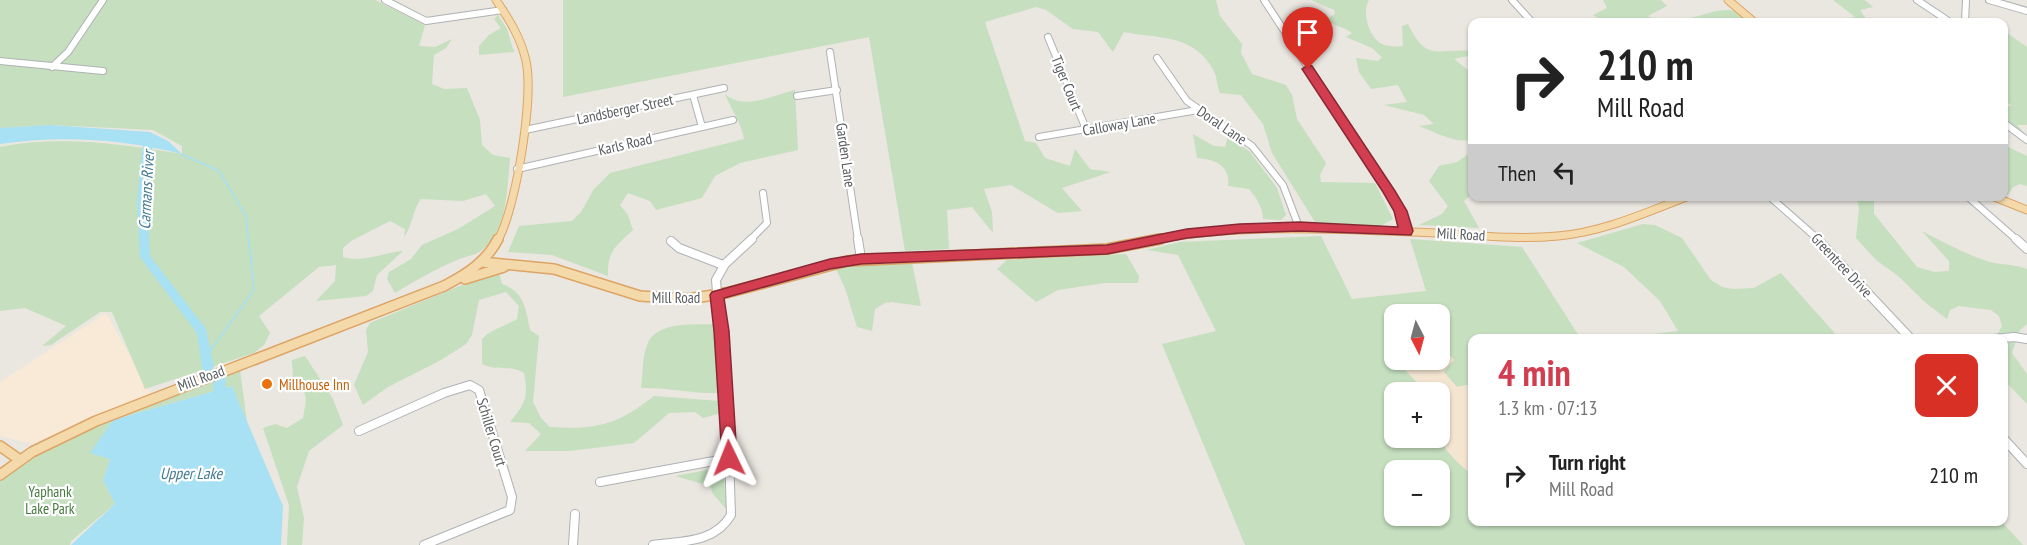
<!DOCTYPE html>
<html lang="en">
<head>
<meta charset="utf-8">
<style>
  body { margin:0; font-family:"PT Sans Narrow",sans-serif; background:#f2f2f2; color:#222; height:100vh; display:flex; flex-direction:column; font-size:22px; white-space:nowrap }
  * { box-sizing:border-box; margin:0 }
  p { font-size:20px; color:#767676 }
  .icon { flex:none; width:33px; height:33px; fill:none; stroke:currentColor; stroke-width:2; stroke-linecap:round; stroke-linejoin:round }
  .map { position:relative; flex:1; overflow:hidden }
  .panel { position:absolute; left:1468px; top:334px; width:540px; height:192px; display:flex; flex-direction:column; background:#fff; border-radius:12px; box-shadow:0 2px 4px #0004 }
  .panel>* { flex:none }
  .hud { position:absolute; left:1468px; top:18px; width:540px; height:183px; border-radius:12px; box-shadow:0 2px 4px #0004; background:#fff; color:#222; overflow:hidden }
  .needle { width:39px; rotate:174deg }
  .buttons { position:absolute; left:1384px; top:304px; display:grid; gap:12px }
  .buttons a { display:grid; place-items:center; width:66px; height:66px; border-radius:12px; background:#fff; box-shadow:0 2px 4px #0004; font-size:30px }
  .pin { position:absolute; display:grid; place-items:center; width:51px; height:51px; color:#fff; margin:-62px -26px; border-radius:50% 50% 50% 0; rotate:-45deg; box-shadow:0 0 6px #0007 }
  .pin .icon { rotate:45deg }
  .me { position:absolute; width:66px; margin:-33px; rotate:358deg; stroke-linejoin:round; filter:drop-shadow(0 0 4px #0008) }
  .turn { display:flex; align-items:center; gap:21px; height:126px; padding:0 30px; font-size:27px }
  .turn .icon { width:78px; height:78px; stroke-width:2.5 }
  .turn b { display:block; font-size:42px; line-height:51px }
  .then { display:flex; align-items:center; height:57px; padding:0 30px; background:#0003; gap:12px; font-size:22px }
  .round { display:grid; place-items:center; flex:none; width:63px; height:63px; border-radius:12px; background:#f2f2f2 }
  .head { display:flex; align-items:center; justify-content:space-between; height:102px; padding:0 30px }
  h1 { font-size:36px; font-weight:700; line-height:45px; color:#d23e50 }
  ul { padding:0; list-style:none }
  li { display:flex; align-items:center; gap:18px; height:78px; padding:0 30px }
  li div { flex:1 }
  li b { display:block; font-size:22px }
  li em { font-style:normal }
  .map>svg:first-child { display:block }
  .commercial { fill:#f8ead7 }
  .green { fill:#c5dfbf; fill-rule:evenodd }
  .sand { fill:#f4e5d1 }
  .water { fill:#a7e1f3 }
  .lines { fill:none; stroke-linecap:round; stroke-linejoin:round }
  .stream { stroke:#a7e1f3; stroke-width:1.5 }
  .river { fill:#a7e1f3; fill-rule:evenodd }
  .minor-far1-casing { stroke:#aeb2b4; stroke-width:8 }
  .minor-casing { stroke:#aeb2b4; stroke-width:10 }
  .major-far1-casing { stroke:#dea465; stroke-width:9 }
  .major-casing { stroke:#dea465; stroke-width:12 }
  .minor-far1 { stroke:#fff; stroke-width:6 }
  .minor { stroke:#fff; stroke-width:8 }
  .major-far1 { stroke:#f4daab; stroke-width:7 }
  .major { stroke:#f4daab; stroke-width:9 }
  .route { fill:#d23e50; stroke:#882834; stroke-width:1.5 }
  .food-dot { fill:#e8710a; stroke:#fff; stroke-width:2 }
  .labels { text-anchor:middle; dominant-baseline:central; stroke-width:4.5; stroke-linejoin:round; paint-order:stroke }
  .street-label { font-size:15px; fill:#595d5f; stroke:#fff }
  .food-label { font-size:15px; fill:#c56008; stroke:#fff; text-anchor:start }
  .park-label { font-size:15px; fill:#467a3d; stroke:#fff }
  .water-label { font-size:16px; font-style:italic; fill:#427992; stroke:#fff }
</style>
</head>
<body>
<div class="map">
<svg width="2027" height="545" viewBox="0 0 2027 545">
  <rect width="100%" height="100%" fill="#eae6e0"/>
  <polygon class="commercial" points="106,313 153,397 32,444 0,436 0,382"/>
  <g class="green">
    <path d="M 0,0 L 375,0 L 425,25 L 419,46 L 435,47 L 452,39 L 446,48 L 434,55 L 432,84 L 444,89 L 467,88 L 480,120 L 482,145 L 493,155 L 510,158 C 507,187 508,230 482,250 C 475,256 465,256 457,260 C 435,269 415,281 395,293 L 387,279 L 389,272 L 411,259 L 422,245 L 458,229 L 495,206 L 486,194 L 463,201 L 421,199 C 412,211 413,225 404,237 L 405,229 L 390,221 L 351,241 L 343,248 L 343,257 C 361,263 383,253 403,251 L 377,275 L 373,291 L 366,296 L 316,301 L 335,281 L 336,265 L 319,267 L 259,316 L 270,333 L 264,345 L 254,353 L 145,389 L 112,312 L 100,312 L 51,345 L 42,346 L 66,326 L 25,308 L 0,311 L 0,147 C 60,135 122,144 182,154 L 182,146 L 153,130 L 50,125 L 0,128 Z"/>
    <path d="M 563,0 L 1216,0 L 1220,16 L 1242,44 L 1241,53 L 1252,74 L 1286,85 L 1292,95 L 1297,119 L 1326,163 L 1320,175 L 1321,182 L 1375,183 L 1393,219 L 1379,227 L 1315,222 L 1272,153 L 1263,124 L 1241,95 L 1220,93 C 1217,86 1217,77 1214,71 C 1194,34 1161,39 1124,32 L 1113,52 L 1098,32 L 1073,29 L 1046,10 L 1036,7 L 985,22 L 1025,141 L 1036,143 L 1045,158 L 1070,166 L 1075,149 L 1090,169 L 1111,172 L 1062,188 L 1082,211 L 1058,213 L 1011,185 L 984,189 L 992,212 L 993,233 L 972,207 L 947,210 L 949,249 L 905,251 L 869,37 L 563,97 Z"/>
    <path d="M 1311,0 L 1369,0 C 1362,12 1368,34 1380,43 C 1387,47 1395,47 1403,46 L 1402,26 L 1408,24 C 1427,63 1436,48 1473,51 L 1473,55 L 1454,59 L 1473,74 L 1473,140 C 1453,143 1437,133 1419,126 L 1434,124 L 1424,115 L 1384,105 L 1407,102 L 1398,85 L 1371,89 L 1359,72 L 1356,58 L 1378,61 L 1382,57 L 1372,48 L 1346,37 L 1352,33 C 1343,26 1334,26 1325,20 L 1335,14 L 1334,10 Z"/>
    <path d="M 1603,0 L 1661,0 L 1667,6 L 1648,16 C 1676,35 1716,0 1740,13 C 1744,16 1747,20 1751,22 C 1742,22 1724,19 1718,20 C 1680,24 1642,22 1604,22 L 1593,15 L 1607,8 Z"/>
    <polygon points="1833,0 1865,0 1873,7 1860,10 1868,22 1836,22 1855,17"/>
    <polygon points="498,15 507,29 514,52 479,55 479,46 489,35 501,28 494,19"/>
    <polygon points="2004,31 2027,47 2027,125 2017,125 2027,137 2004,119 2004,106 2012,106 2004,100"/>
    <path d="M 795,90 L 798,150 L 740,163 L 715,176 L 702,198 L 656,210 L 650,201 L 628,193 L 620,205 L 628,215 L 633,230 C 616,246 607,251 608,276 L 552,255 L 508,252 L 519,226 L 572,221 L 581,212 L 594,189 L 610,173 L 744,139 C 742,124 731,109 725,94 C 744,111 774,95 795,90 Z"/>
    <path d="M 1193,134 L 1214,146 L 1225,147 L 1228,136 L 1250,152 L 1277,188 L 1286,215 L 1281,220 L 1263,219 C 1263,208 1256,197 1249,189 L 1228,186 C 1231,166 1215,159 1197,158 Z"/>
    <polygon points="2004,145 2027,156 2027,186 2020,184 2013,187 2008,195 2004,194"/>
    <polygon points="1467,155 1473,155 1473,193 1464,201 1479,228 1419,225 1442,214 1448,206 1429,181 1439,166 1457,162"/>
    <path d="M 1857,197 L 1874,197 L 1874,214 L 1917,267 L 1934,272 L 1949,271 L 1949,261 L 1922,231 C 1943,242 1967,255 1990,262 C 2002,265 2015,264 2027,269 L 2027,324 L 2020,330 L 2012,353 L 2027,374 L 2027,404 L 2004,380 L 2004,339 L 1995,339 L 2002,326 L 1999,316 L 1991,310 L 1959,306 L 1950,310 L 1947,319 L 1926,303 L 1897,275 L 1876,260 L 1856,238 L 1859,209 Z"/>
    <polygon points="1643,224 1655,225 1682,238 1711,280 1722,287 1733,289 1754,288 1781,273 1840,339 1611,339 1678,331 1660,301 1624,267 1577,243"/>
    <path d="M 1321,236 L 1352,299 L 1426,291 L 1410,239 L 1522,247 L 1581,339 L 1473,339 L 1473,384 L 1457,387 L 1443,372 L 1440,315 L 1395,315 L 1395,360 L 1417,382 L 1438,388 L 1443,398 L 1440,398 L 1440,393 L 1395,393 L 1395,438 L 1440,436 L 1446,450 L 1473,475 L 1473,522 L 2002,522 L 2023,545 L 1245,545 L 1162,344 L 1216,331 L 1178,255 L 1147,250 L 1180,242 ZM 1395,471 L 1440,471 L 1440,516 L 1395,516 Z"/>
    <polygon points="1126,254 1139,276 1138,283 1105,283 1058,290 1036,302 997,269 1007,260"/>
    <polygon points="912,263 921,306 891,302 885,303 875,309 872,331 857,327 845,288 835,267"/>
    <path d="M 498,270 L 502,284 C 524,291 526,309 530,330 L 539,336 L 533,402 L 541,418 L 550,427 C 597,430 617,425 654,396 L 720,401 L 721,413 L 703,418 L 695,412 L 669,413 L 634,443 L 570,451 L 525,451 L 541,434 L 529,423 L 510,422 C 525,404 529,397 524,373 C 510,364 497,372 482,364 L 482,339 C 491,329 505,326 517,319 L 519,306 L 506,292 L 479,300 L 472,335 L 466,344 L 441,360 L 388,387 L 363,405 L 354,385 L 368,352 L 366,330 L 370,323 Z"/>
    <path d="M 716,324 L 719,393 C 693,394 668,387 641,388 C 643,375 642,358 647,345 C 656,320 696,325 716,324 Z"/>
    <path d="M 305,356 L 333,399 L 343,425 L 309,451 L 297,487 L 304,518 L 302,545 L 287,545 L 289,505 L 263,428 L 275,424 L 287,428 L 303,418 C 307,397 309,394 293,379 L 292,360 Z"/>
    <polygon points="240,370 247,422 232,386 113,420 91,453 110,459 103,480 115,504 71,541 70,545 0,545 0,479 50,447 96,425"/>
    <polygon points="723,467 727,510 713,494 710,486 675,476"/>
  </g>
  <path class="sand" d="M 1440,343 L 1454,360 L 1444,372 L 1457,387 L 1473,384 L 1473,475 C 1439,450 1440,438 1440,398 L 1443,397 L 1438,388 L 1417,382 L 1397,360 L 1418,360 L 1426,363 L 1427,360 L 1440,360 Z"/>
  <g class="water">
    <path d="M 50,125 L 150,132 L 168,141 L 182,154 C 123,139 60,135 0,144 L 0,128 Z"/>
    <polygon points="232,386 283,506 281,545 71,545 115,504 103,480 110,459 90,453 113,420"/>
  </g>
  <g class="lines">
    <polyline class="stream" points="181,154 219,171 246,216 254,290 206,357"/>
    <g class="river">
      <polygon points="148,138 153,141 147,201 150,256 206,329 214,368 212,371 204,371 202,368 197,333 140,257 137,201 143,144 137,143 135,141 140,138"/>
      <polygon points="220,374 224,376 226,379 224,404 222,407 218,409 214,407 212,404 214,379 216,376"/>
    </g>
    <g class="minor-far1-casing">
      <g id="minor-far1">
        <polyline points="385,0 426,21 503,10"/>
        <polyline points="1264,0 1389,191 1401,211 1406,231"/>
        <polyline points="1512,0 1532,22"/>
        <polyline points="1917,0 1950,22"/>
        <polyline points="1989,0 2027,11"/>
        <polyline points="1965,22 1966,0"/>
        <polyline points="1048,37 1086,129"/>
        <polyline points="830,52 858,240"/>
        <polyline points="1157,58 1187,101 1252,146 1283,185 1299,227"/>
        <polyline points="0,61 103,71"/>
        <polyline points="52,67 68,52 103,0"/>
        <polyline points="693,95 702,127"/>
        <polyline points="797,96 837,90"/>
        <polyline points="2004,123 2027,140"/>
        <polyline points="525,130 724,88"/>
        <polyline points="1039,137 1198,110"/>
        <polyline points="517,169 733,120"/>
        <polyline points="1769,196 1819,240"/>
        <polyline points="1967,196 2017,240"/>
        <polyline points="750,240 767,223 763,193"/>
      </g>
    </g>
    <g class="minor-casing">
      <g id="minor">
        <polyline points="858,239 861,259"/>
        <polyline points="1817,239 1911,339"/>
        <polyline points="2016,239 2027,249"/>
        <polyline points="671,241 679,248 723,265"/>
        <polyline points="1993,339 2014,337 2027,339"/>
        <polyline points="359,431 444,393 470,385 479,390 512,497 510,510 424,545"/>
        <polyline points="2004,439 2027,464"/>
        <polyline points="600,482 730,458"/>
        <polyline points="573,545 575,514"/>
        <path d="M 653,545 C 682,541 715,543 731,515 L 728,424 L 716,280 L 725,264 L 752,239"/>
      </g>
    </g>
    <g class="major-far1-casing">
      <g id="major-far1">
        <path d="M 496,0 C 509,19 521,38 526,61 C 534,98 516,208 498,240"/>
        <polyline points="1728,0 1754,22"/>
        <polyline points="1992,196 2027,210"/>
        <path d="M 1152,240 C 1246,223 1340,229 1435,233 C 1476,235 1517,240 1558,236 C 1604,232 1647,212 1689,196"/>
      </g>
    </g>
    <g class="major-casing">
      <g id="major">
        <polyline points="481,262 554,269 640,296 688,299 726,293 847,261 1107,249 1160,239"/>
        <polyline points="465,279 504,267"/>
        <polyline points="0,446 20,460"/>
        <path d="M 0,475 L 32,452 L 96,421 L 444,286 C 467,274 486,262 498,239"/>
      </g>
    </g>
    <use href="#minor-far1" class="minor-far1"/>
    <use href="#minor" class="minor"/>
    <use href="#major-far1" class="major-far1"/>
    <use href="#major" class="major"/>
  </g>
  <polygon class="route" points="1308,65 1312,66 1395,191 1407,211 1413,231 1411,235 1299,231 1240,233 1187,238 1107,254 861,264 830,269 724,298 729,331 737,458 735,463 729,465 724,463 722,458 714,331 710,295 712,292 830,259 861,254 1107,245 1187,229 1240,224 1299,222 1398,227 1394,211 1383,192 1302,69"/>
  <circle class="food-dot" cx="267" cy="384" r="6"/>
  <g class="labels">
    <g class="street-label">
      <text transform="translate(1067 83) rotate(68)">Tiger Court</text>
      <text transform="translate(625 109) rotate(-12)">Landsberger Street</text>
      <text transform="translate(1119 124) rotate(-10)">Calloway Lane</text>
      <text transform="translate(1222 125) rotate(34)">Doral Lane</text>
      <text transform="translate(625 144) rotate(-13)">Karls Road</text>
      <text transform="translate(846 155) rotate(82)">Garden Lane</text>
      <text transform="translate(1461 234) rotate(3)">Mill Road</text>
      <text transform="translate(1842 265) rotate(47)">Greentree Drive</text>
      <text x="676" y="297">Mill Road</text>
      <text transform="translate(201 378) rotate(-20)">Mill Road</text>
      <text transform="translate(492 432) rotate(73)">Schiller Court</text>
    </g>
    <g class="food-label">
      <text x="279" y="384">Millhouse Inn</text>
    </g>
    <g class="park-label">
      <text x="50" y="491">Yaphank<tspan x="50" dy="17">Lake Park</tspan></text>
    </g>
    <g class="water-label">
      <text transform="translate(146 190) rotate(-87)">Carmans River</text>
      <text x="191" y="473">Upper Lake</text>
    </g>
  </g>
</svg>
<div class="buttons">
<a><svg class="needle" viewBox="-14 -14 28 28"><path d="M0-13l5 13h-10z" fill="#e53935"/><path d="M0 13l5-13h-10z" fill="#767676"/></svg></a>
<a>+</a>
<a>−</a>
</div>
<div class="pin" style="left:1308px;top:69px;background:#d93025"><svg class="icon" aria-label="arrive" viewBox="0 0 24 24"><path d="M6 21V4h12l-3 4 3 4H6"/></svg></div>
<svg class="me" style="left:729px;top:458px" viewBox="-20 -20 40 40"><path d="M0-17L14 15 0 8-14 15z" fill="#d23e50" stroke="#fff" stroke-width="4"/></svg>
<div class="hud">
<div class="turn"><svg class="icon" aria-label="right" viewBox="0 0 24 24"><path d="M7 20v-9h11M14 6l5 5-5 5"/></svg><div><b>210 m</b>Mill Road</div></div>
<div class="then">Then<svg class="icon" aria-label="left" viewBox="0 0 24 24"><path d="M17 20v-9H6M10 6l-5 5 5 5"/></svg></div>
</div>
<section class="panel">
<div class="head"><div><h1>4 min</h1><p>1.3 km · 07:13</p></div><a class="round" style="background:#d93025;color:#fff"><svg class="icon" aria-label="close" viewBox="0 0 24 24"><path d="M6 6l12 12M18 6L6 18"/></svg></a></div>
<ul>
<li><svg class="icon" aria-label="right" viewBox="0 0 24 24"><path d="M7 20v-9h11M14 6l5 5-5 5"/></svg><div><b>Turn right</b><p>Mill Road</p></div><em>210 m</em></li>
</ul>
</section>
</div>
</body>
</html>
